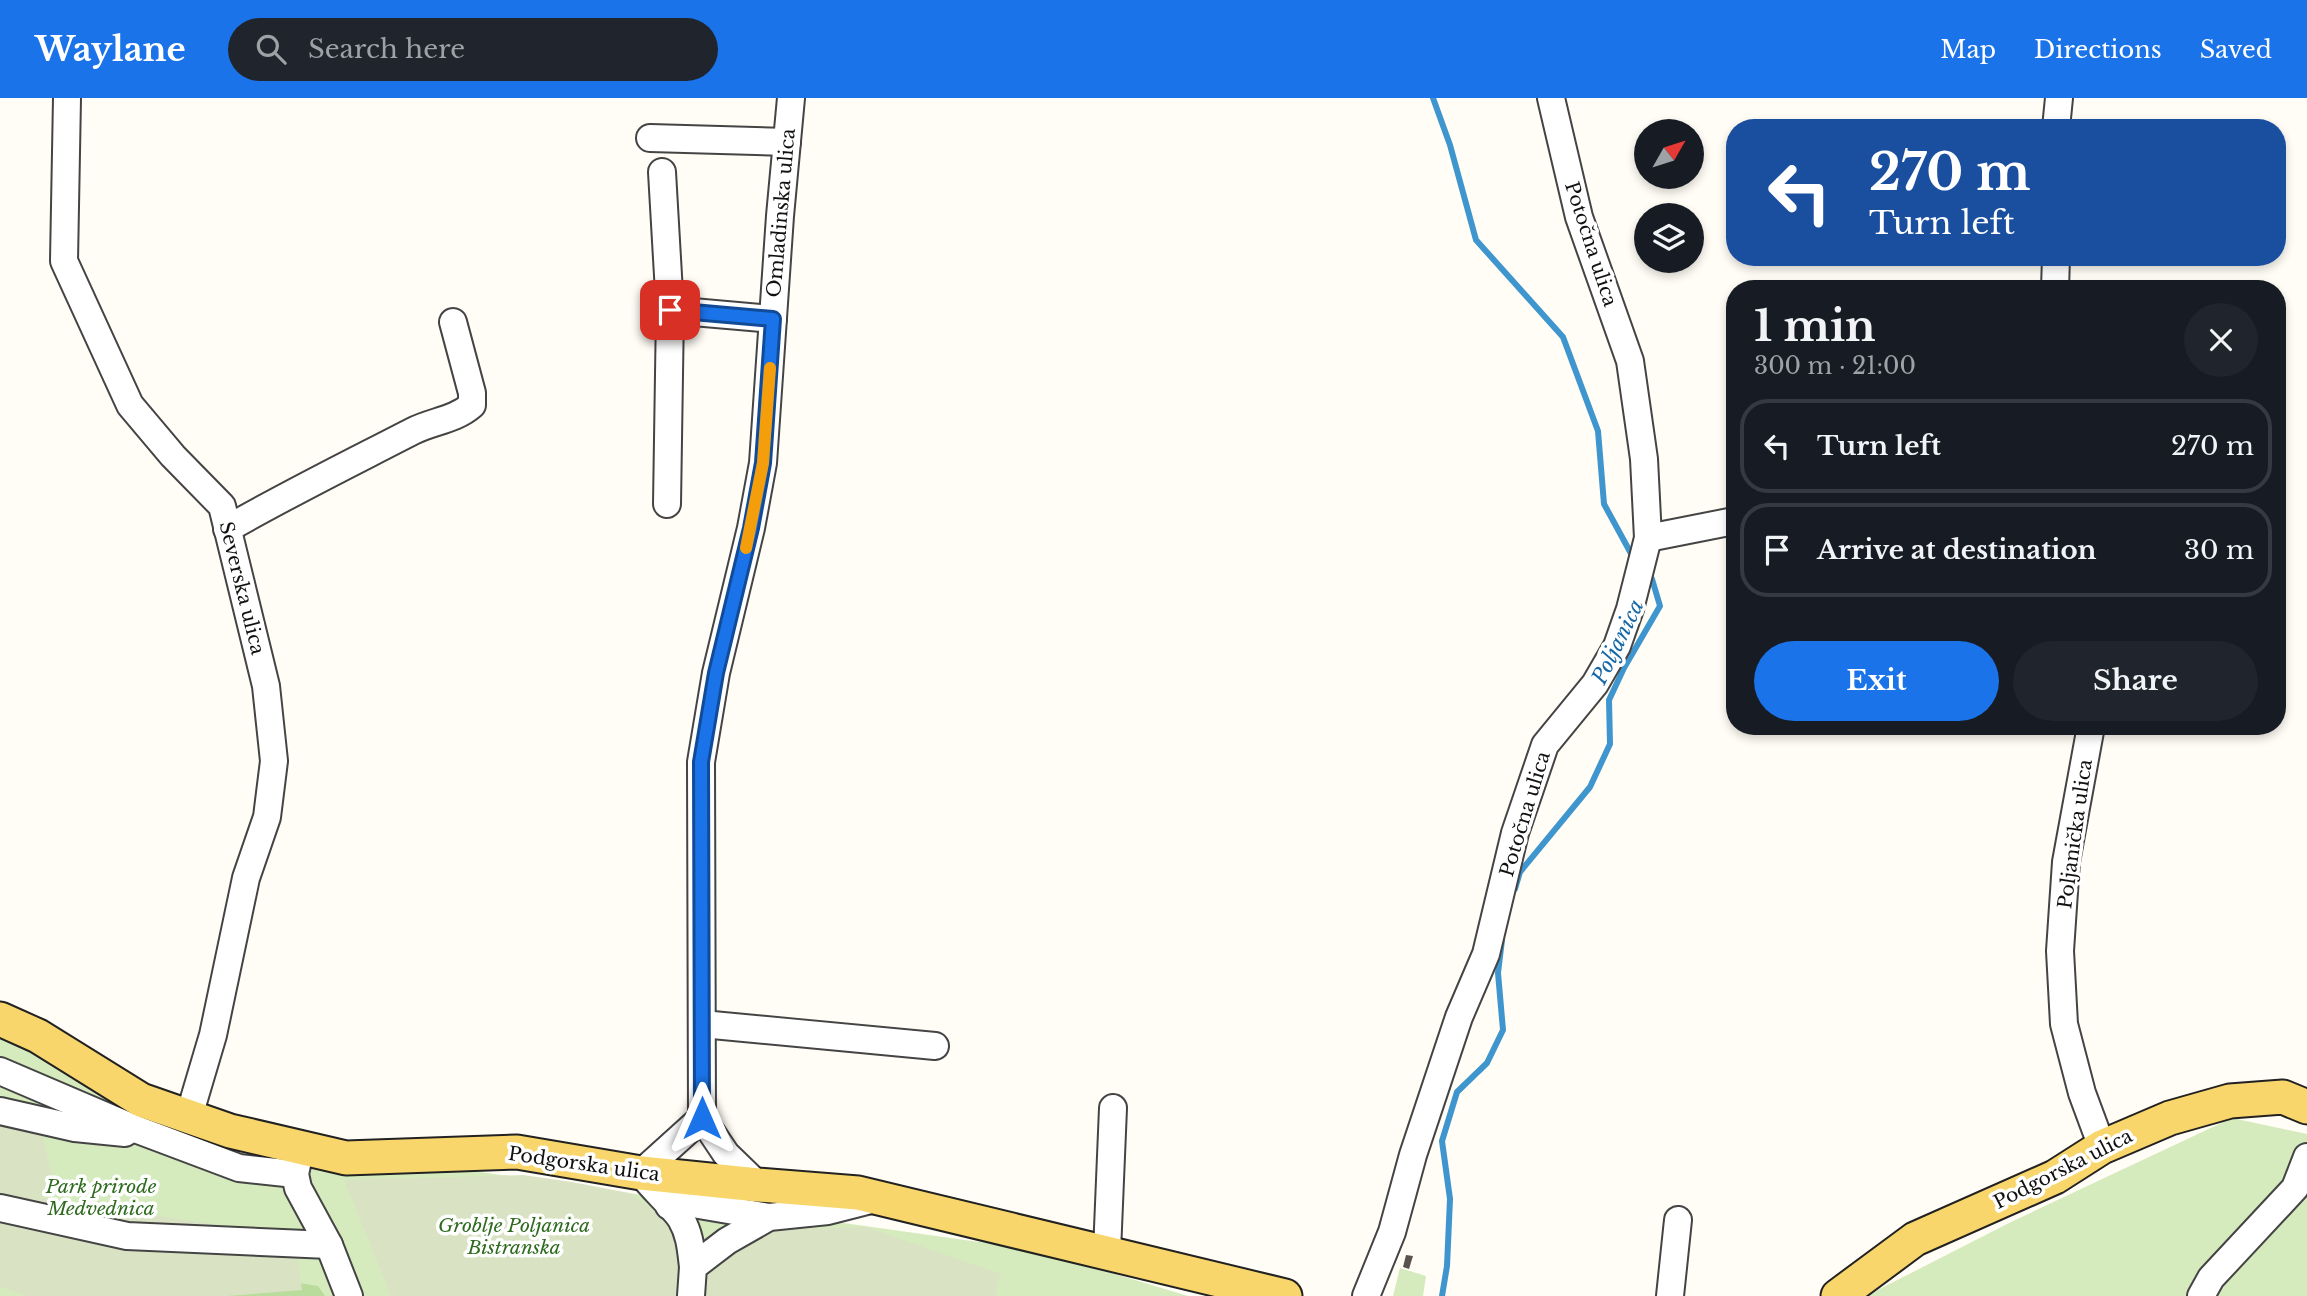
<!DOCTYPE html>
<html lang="en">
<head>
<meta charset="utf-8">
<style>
  body { margin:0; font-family:"Libre Baskerville",serif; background:#20242c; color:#f1f3f6; height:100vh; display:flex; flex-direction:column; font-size:26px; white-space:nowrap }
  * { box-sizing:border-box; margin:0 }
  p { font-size:23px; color:#9ea1a6 }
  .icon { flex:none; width:38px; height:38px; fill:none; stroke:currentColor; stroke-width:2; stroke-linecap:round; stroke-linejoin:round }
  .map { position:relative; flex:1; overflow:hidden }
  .sheet { position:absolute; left:1726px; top:182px; width:560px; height:455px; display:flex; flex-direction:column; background:#171b24; border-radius:28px; box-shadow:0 4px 10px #0003 }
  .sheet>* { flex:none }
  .top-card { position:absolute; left:1726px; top:21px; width:560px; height:147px; border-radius:28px; box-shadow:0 4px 10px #0003; background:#1a4fa0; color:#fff; overflow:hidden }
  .needle { width:46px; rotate:51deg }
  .controls { position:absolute; left:1634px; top:21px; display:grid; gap:14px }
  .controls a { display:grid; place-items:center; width:70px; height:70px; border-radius:50%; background:#171b24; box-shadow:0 4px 10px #0003; font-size:35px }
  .pin { position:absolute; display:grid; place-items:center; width:60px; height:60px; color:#fff; margin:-30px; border-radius:14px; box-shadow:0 4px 10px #0006 }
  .me { position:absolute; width:77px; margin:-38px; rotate:0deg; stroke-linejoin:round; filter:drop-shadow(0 0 5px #0008) }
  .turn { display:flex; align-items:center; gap:24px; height:147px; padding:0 28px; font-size:32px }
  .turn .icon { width:91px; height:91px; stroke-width:2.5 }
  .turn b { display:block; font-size:49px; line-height:60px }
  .round { display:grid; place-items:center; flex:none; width:74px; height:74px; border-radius:37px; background:#20242c }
  .overview { display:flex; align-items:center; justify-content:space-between; height:119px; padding:0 28px }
  h1 { font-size:42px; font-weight:700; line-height:52px }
  .primary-button { display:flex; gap:14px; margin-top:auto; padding:14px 28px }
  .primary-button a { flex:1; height:80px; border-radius:42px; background:#1a73e8; color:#fff; font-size:28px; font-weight:700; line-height:80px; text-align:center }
  .primary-button a+a { background:#20242c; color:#f1f3f6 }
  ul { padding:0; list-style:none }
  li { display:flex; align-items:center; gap:21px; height:94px; margin:0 14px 10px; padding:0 14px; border:4px solid #363941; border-radius:28px }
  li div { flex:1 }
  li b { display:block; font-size:26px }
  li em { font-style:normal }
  header { display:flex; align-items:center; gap:42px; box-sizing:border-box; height:98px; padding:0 35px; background:#1a73e8; color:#fff }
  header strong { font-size:33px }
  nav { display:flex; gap:38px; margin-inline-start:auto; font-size:24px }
  .search { width:490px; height:63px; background:#20242c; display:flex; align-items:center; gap:18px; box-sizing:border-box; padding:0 24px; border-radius:38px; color:#9ea1a6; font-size:26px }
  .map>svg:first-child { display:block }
  .green { fill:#d5ebbd }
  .forest { fill:#b9dc9c }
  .cemetery { fill:#d9e3c4 }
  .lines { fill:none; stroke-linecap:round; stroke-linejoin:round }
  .stream { stroke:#3f96cf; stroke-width:6 }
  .building { fill:#5a524d }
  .minor-casing { stroke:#444; stroke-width:30 }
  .major-casing { stroke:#222; stroke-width:37 }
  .minor { stroke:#fff; stroke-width:26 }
  .major { stroke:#f9d66b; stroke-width:33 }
  .route-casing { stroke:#114b97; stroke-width:18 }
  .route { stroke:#1a73e8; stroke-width:12 }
  .slow { stroke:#f59e0b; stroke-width:12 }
  .labels { text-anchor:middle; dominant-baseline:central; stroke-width:7; stroke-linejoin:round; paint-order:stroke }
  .street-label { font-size:19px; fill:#111; stroke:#fff }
  .park-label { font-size:19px; font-style:italic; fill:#2f6b1f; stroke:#fff }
  .water-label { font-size:21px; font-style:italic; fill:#1768a6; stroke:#fff }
</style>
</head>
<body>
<header>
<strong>Waylane</strong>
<div class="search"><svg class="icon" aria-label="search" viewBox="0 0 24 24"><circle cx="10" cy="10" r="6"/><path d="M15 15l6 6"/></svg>Search here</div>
<nav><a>Map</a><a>Directions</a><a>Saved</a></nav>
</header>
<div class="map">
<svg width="2307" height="1198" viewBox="0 0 2307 1198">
  <rect width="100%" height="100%" fill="#fffdf5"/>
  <g class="green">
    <polygon points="0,932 301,1049 1036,1152 1188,1198 0,1198"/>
    <polygon points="2232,1020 2307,1036 2307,1198 1866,1198 2011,1124"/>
    <polygon points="1400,1170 1426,1178 1423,1198 1393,1198"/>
  </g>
  <polygon class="forest" points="261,1179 318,1188 325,1198 207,1198"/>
  <g class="cemetery">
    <polygon points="0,1021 41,1030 53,1082 44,1100 295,1139 302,1192 227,1198 27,1198 0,1189"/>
    <polygon points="523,1077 572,1084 629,1095 667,1121 706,1161 775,1131 866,1129 1001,1176 995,1198 391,1198 344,1082"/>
  </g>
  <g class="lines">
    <g class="stream">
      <polyline points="1433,0 1450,47 1476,142 1563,239 1598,333 1604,406 1634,461"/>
      <polyline points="1515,791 1520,774 1590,689 1610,646 1609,602 1624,570 1660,508 1652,481 1646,474"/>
      <polyline points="1442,1198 1447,1168 1450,1101 1442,1043 1457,994 1487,965 1503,932 1498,875 1502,842"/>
    </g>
  </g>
  <polygon class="building" points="1406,1157 1413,1158 1409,1171 1403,1169"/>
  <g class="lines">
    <g class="minor-casing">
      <g id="minor">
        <polyline points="67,0 64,163 130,307 173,358 222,408 266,588 274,663 267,719 246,780 213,937 189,1018"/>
        <polyline points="2056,30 2059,0"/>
        <polyline points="650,40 787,44"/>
        <polyline points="662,74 670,212"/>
        <polyline points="2055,191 2056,159"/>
        <polyline points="667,406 670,212 773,221"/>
        <path d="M 227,431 C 288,396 351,365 413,333 C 433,323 455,322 472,307 L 472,295 L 453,224"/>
        <polyline points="1648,440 1734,423"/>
        <polyline points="2091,628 2066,764 2060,853 2064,926 2082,995 2102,1049"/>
        <polyline points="702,926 935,948"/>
        <polyline points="0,973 138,1032 239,1070 295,1076"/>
        <polyline points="0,1013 75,1030 125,1035"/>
        <polyline points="299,1058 295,1076 298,1090 329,1147 349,1198"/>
        <polyline points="758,1087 726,1056 702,1020 701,664 716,575 751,430 763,365 780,118 791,0"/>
        <polyline points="669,1108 693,1106 769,1119"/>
        <polyline points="0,1110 127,1138 329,1147"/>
        <polyline points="1107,1154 1113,1010"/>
        <path d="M 693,1169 C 691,1152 690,1136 681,1121 C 672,1107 652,1091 641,1075 L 702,1020"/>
        <polyline points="691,1198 693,1169 727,1143 769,1119 828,1113 875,1101"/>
        <polyline points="1366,1198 1392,1134 1413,1057 1459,919 1486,856 1515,735 1545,647 1595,586 1617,548 1630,511 1648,440 1644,361 1630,263 1579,119 1551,0"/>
        <polyline points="1670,1198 1678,1122"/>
        <polyline points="2201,1198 2211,1180 2295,1090 2307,1059"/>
      </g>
    </g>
    <g class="major-casing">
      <g id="major">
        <polyline points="0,921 38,938 141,1002 230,1033 346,1060 517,1054 641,1075 758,1087 858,1095 1285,1198"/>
        <polyline points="1838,1198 1915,1141 2055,1079 2102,1049 2170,1020 2230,1003 2283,999 2307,1009"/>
      </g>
    </g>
    <use href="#minor" class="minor"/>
    <use href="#major" class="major"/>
  </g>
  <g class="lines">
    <g class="route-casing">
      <polyline id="route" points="670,212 773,221 763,365 751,430 716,575 701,664 702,1020"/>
    </g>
    <use href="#route" class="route"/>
    <polyline class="slow" points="746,450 763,365 770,270"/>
  </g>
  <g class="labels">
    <g class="street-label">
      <text transform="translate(781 115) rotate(-85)">Omladinska ulica</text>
      <text transform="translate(1591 146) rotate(72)">Potočna ulica</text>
      <text transform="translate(242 490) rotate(76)">Severska ulica</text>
      <text transform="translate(1525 716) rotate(-73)">Potočna ulica</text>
      <text transform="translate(2075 736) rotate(-82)">Poljanička ulica</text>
      <text transform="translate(584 1066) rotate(8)">Podgorska ulica</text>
      <text transform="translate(2063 1071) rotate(-27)">Podgorska ulica</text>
    </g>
    <g class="park-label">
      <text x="101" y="1088">Park prirode<tspan x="101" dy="22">Medvednica</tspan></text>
      <text x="514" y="1127">Groblje Poljanica<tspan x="514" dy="22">Bistranska</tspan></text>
    </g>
    <g class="water-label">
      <text transform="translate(1618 544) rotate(-64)">Poljanica</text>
    </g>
  </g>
</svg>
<div class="controls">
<a><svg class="needle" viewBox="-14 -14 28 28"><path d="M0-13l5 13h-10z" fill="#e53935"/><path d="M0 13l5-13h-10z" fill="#9ea1a6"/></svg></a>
<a><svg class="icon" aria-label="layers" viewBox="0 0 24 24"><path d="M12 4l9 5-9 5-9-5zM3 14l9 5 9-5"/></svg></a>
</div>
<div class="pin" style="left:670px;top:212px;background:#d93025"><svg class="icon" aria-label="arrive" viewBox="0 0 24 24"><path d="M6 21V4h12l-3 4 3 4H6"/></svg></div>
<svg class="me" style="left:702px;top:1020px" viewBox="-20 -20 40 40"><path d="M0-17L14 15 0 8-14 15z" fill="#1a73e8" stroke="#fff" stroke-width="4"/></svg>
<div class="top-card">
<div class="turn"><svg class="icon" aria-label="left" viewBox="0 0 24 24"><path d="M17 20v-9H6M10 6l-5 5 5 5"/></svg><div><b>270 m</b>Turn left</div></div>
</div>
<section class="sheet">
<div class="overview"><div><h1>1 min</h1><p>300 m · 21:00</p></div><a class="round"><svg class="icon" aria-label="close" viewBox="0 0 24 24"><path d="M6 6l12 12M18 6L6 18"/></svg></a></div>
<ul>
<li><svg class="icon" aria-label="left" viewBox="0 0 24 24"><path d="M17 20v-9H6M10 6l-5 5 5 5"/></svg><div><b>Turn left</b></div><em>270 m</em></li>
<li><svg class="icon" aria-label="arrive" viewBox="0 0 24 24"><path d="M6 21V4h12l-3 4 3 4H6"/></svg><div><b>Arrive at destination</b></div><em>30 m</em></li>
</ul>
<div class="primary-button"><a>Exit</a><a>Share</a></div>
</section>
</div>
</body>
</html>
